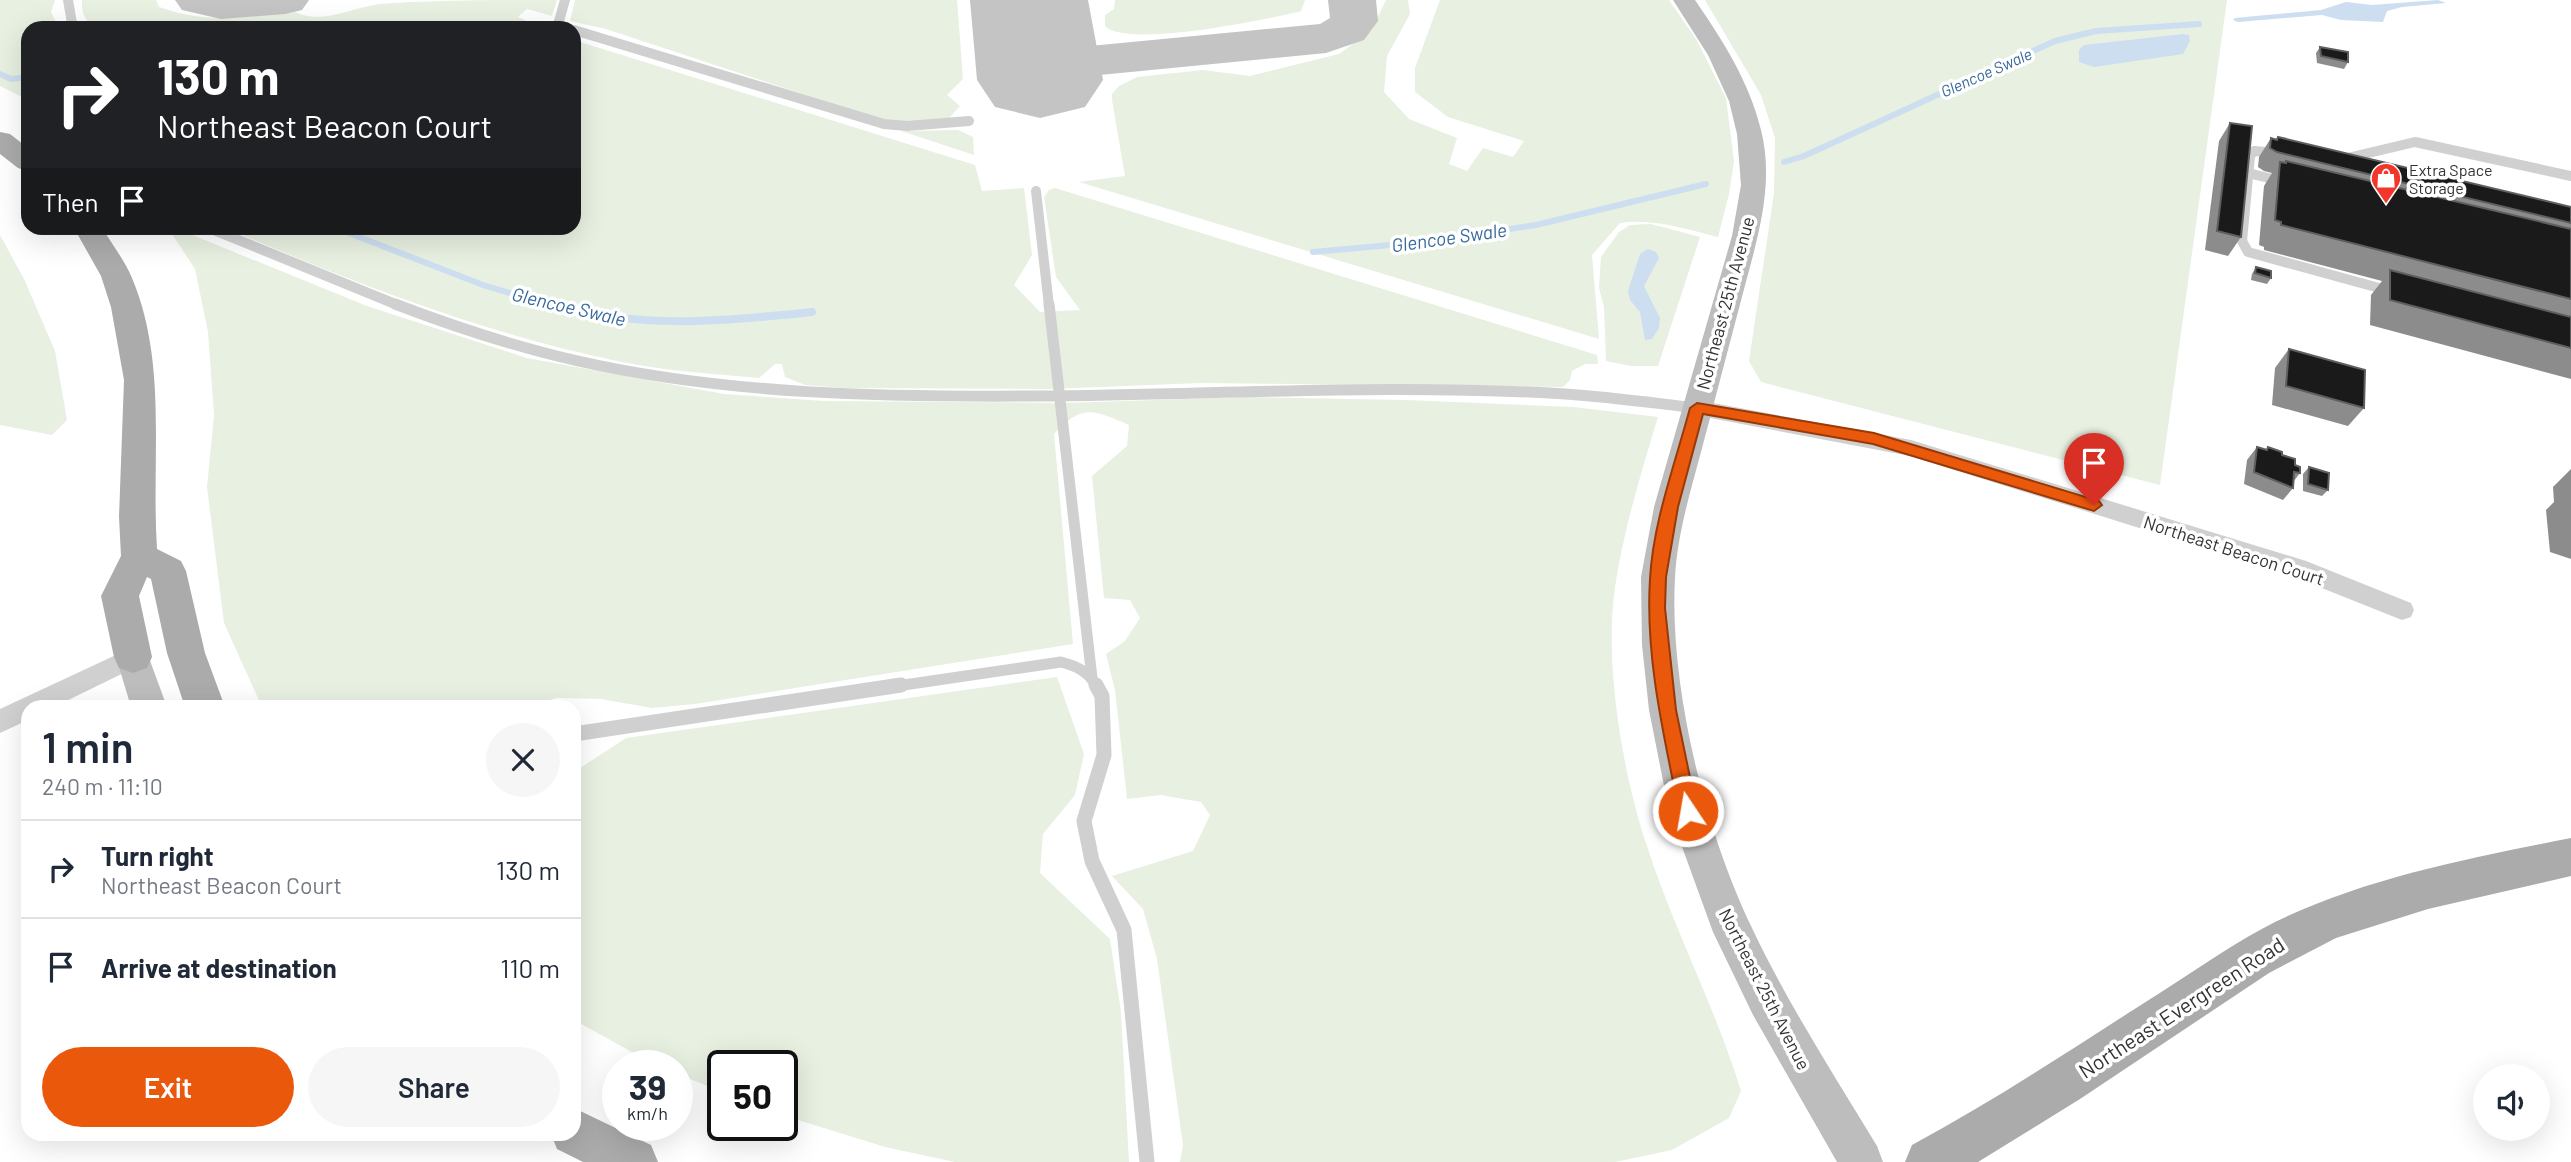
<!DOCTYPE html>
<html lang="en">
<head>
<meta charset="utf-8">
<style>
  body { margin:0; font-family:Barlow,sans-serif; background:#f6f6f7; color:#1f2937; height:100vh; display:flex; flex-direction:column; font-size:26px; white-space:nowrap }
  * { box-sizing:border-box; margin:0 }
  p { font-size:23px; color:#747a83 }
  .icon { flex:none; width:38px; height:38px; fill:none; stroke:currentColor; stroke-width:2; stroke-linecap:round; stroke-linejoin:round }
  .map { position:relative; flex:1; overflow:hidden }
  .side { position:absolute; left:21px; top:700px; width:560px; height:441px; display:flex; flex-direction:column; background:#fff; border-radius:21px; box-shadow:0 7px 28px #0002 }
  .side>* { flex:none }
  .top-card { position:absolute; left:21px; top:21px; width:560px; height:214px; border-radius:21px; box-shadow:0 7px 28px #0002; background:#202124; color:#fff; overflow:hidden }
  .tools { position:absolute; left:2473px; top:1064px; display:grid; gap:14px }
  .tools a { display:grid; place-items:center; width:77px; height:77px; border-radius:50%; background:#fff; box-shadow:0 7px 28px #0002; font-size:35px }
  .speed { position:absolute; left:602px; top:1050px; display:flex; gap:14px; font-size:35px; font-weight:700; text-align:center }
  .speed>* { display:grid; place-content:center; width:91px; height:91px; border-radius:50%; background:#fff; box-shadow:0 7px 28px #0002; line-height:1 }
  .speed small { font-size:18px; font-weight:400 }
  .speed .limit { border:4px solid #111; border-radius:10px; background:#fff; color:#111 }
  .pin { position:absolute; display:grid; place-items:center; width:60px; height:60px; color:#fff; margin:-72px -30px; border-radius:50% 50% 50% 0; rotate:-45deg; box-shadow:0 0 7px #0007 }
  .pin .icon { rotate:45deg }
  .me { position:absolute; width:77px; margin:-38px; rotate:348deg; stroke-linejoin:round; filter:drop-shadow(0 0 5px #0008) }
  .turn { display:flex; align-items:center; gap:24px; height:147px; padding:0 21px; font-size:32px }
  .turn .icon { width:91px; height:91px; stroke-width:2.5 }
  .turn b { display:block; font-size:49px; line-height:60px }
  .then { display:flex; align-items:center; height:66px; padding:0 21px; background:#0003; gap:14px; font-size:26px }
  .round { display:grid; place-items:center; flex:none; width:74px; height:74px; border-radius:37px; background:#f6f6f7 }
  .overview { display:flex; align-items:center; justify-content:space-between; height:119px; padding:0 21px }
  h1 { font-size:42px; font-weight:600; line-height:52px }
  .button { display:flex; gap:14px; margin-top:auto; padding:14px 21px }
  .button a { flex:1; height:80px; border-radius:42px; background:#ea580c; color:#fff; font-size:28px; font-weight:600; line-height:80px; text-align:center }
  .button a+a { background:#f6f6f7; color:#1f2937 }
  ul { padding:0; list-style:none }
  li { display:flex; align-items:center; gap:21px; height:98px; padding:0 21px; border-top:2px solid #e0e1e3 }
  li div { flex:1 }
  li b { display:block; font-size:26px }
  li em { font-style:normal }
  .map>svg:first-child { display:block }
  .green { fill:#e7f0e1 }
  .water { fill:#ccdef0 }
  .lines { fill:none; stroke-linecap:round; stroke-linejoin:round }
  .stream-far1 { stroke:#ccdef0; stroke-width:6 }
  .stream { stroke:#ccdef0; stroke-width:8 }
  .taxiway { fill:#c4c4c4; fill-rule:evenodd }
  .runway { fill:#c4c4c4; fill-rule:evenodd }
  .lane-far2 { stroke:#d0d0d0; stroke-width:10 }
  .lane-far1 { stroke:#d0d0d0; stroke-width:11 }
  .lane { stroke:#d0d0d0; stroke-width:15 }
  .street { fill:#d0d0d0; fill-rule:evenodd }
  .secondary { fill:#bdbdbd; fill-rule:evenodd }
  .primary { fill:#ababab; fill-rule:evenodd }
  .wall { fill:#8c8c8c }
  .building { fill:#1a1a1a; stroke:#5f5f5f; stroke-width:2 }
  .route { fill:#ea580c; stroke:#983908; stroke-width:2 }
  .labels { text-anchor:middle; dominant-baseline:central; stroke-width:7; stroke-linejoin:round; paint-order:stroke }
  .far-water-label { font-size:16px; font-style:italic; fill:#38699d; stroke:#fff }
  .far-poi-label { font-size:16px; fill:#333; stroke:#fff; text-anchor:start }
  .street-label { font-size:18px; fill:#333; stroke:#fff }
  .water-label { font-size:19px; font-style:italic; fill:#38699d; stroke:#fff }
  .near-street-label { font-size:21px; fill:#333; stroke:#fff }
</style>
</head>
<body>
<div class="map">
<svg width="2571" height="1162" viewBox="0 0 2571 1162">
  <rect width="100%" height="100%" fill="#fff"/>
  <g class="green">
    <polygon points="0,0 55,0 51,12 59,28 28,28 28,100 0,86"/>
    <path d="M 82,0 L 156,0 L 159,7 C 209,25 244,16 295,12 C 322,25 351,8 379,4 C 437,0 498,0 557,0 L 552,16 L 527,9 L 518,17 L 542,28 L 96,28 C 85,22 81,12 82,0 Z"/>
    <polygon points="575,0 957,0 963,79 947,95 960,106 949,118 908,123 872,117 606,29 570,21"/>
    <path d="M 1115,0 L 1305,0 L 1301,11 C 1269,19 1128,49 1105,26 L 1105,15 L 1114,9 Z"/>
    <path d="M 1386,0 L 1408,0 L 1410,14 L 1387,56 L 1384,92 L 1409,119 L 1457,138 L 1449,164 L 1467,171 L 1483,148 L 1513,157 L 1524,141 L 1448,117 L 1415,92 L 1415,68 L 1440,0 L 1669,0 L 1696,39 L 1726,98 L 1734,161 L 1729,194 L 1718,237 C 1685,229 1653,218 1620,223 L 1592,255 L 1599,339 L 1079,182 L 1125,176 L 1112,100 L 1112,94 L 1119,86 L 1137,77 L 1203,70 L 1250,76 L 1339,54 L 1371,31 Z"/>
    <polygon points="1705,0 2227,0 2160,485 1761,382 1749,361 1774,193 1775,138 1761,95"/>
    <path d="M 574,40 L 975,165 L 982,191 L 1024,188 L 1032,255 L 1014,285 L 1040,312 L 1080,310 L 1056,277 L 1044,197 L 1049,190 L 1055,188 L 1597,355 L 1598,364 L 1585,364 L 1572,371 L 1570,380 L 1563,387 L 1201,383 L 1049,389 L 845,388 L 805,385 L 785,377 L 782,364 L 775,364 L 759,378 C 714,374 667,371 622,362 C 485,334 354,283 226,228 L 574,228 Z"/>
    <polygon points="958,130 973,137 974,155 901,131"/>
    <polygon points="1651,224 1700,237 1658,366 1631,366 1606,361 1604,307 1599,288 1601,257 1619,232 1630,225"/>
    <path d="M 168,228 L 175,228 L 367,306 L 527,358 L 724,394 L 824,401 L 1063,403 L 1250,397 L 1406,400 L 1573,407 L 1658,417 C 1641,473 1624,528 1615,587 C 1604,662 1622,771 1646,843 C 1673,928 1715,1006 1741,1091 L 1729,1118 L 1672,1150 L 1615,1162 L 1180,1162 L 1183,1145 L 1157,959 L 1143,909 L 1112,876 L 1193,851 L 1210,815 L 1201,802 L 1161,795 L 1127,799 L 1115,690 L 1106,654 L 1125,641 L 1140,618 L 1130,600 L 1104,598 L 1092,476 L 1127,446 L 1129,425 C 1094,410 1082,403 1054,434 L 1073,644 L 695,704 L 652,708 L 601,699 L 556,698 L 529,707 L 262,707 L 224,623 L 207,487 L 214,415 L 208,332 L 195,269 Z"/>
    <polygon points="0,235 24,279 55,351 67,420 52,435 0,425"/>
    <polygon points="1057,677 1084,754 1075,795 1043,834 1040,873 1110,939 1121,1012 1129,1162 955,1162 885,1147 782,1115 782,1066 723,1066 723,1092 677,1074 677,1066 657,1066 574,1020 574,772 626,738"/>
  </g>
  <g class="water">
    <polygon points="2438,0 2446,3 2402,7 2387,11 2383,22 2341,20 2322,15 2238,22 2233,20 2235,18 2321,10 2346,2 2372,5"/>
    <polygon points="2183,34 2189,35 2190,41 2183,54 2094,67 2079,62 2079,50 2084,45"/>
    <polygon points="1648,249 1656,252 1659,258 1644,286 1660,318 1659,328 1652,339 1645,340 1640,312 1630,300 1628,291 1640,254"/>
  </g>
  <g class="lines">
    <g class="stream-far1">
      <polyline points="0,74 11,79 28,77"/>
      <polyline points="1784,162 1804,156 2055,41 2096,31 2199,24"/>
      <polyline points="336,228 483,285 552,306"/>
      <polyline points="1313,252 1424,242 1536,225 1706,184"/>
    </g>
    <path class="stream" d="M 546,304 C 637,329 719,322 812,312"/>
    <g class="taxiway">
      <polygon points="175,0 309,0 302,10 285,14 221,19 182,10"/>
      <polygon points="1328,0 1376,0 1378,21 1364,40 1326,53 1038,81 1020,77 1013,66 1020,55 1038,51 1320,24 1330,18"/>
    </g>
    <polygon class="runway" points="970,0 1088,0 1103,80 1085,107 1040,118 995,107 977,80"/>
    <g class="lane-far2">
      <polyline points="68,0 72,23 77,28"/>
      <polyline points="557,28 565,0"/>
      <polyline points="574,30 884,124 907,126 969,121"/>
      <polyline points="2278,153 2254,151 2250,156 2242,241 2248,252 2390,291"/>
      <polyline points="2339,160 2415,142 2571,176"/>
      <polyline points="2248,173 2285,182"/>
      <polyline points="1036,191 1049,306"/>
      <polyline points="209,228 400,306"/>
    </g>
    <g class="lane-far1">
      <path d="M 395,304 C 455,327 516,347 578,361 C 728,395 885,397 1038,396 C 1213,395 1390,383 1566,394 C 1610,397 1653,403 1697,408"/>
      <polyline points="1049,304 1092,678"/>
      <path d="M 890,687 L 1061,662 C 1077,666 1089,672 1097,687"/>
    </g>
    <g class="lane">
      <polyline points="1096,685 1102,696 1104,755 1084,821 1092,861 1124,930 1147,1162"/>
      <polyline points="574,734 901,685"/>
    </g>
    <g class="street">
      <polygon points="1697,400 1911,440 2306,561 2411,603 2414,610 2411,617 2402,620 2289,575 1910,456 1689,414 1686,408 1689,402"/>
      <polygon points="133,647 142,650 146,657 142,664 54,707 28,707 28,720 0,733 0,709"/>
    </g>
    <g class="secondary">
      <path d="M 1673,0 L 1695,0 C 1723,41 1749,81 1761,130 C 1775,185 1757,240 1743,293 C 1729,346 1715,399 1701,452 C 1690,493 1677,536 1675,578 C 1669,686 1705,831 1752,928 C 1788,1004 1834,1075 1877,1146 L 1883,1162 L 1837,1162 L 1753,1015 L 1713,932 L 1669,811 L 1649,710 L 1642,645 L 1641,577 L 1654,507 L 1732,236 L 1741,185 L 1737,134 L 1729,101 L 1708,55 Z"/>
      <polygon points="133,643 145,647 167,707 131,707 116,657 121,647"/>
    </g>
    <g class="primary">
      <polygon points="0,132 10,134 28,148 28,171 18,168 0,154"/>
      <path d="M 74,228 L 102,228 C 112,244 125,261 132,278 C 168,364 151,458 157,549 L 181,561 L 186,571 L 205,653 L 225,707 L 185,707 L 167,653 L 151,579 L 147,577 L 139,596 L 152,657 L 147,668 L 133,673 L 119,668 L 114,657 L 101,596 L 121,556 L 119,517 L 124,380 L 111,307 L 101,276 Z"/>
      <path d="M 2571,838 L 2571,876 L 2428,909 L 2336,938 L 2269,973 L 2080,1099 L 1978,1162 L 1905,1162 L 1912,1145 C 2000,1098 2082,1042 2166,989 C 2202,966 2237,941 2275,922 C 2368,877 2471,858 2571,838 Z"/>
      <polygon points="574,1108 651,1145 658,1162 583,1162 557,1149 551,1134 574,1134"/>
    </g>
  </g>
  <g class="wall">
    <polygon points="2320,47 2348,62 2344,69 2317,63 2316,53"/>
    <polygon points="2230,123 2241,237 2228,256 2205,250 2219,141"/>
    <polygon points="2278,137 2571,207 2571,379 2370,325 2371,295 2382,281 2264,250 2264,247 2259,245 2264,186 2272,173 2264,171 2258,167 2259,157 2271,138 2276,139"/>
    <polygon points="2256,267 2271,278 2267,284 2251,280 2252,274"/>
    <polygon points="2289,349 2364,408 2348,426 2272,405 2275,368"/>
    <polygon points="2257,447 2265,450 2268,447 2282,455 2295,465 2300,473 2294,481 2293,488 2283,500 2244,484 2247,460"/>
    <polygon points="2309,467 2328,490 2322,496 2303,491 2303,474"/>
    <polygon points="2571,469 2571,559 2550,552 2546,510 2554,502 2553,487"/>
  </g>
  <g class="building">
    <polygon points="2320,47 2348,52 2348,62 2321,56"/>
    <polygon points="2230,123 2252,126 2241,237 2217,231"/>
    <polygon points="2278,137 2571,207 2571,223 2277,152 2270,148 2271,138 2277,140"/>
    <polygon points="2286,161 2571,229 2571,299 2281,225 2281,222 2275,220 2280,162 2286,163"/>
    <polygon points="2256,267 2271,271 2271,278 2255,273"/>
    <polygon points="2390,270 2571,317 2571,348 2390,300"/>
    <polygon points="2289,349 2365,370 2364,408 2286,386"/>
    <polygon points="2257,447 2267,450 2268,447 2282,452 2282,455 2295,459 2295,465 2300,467 2300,473 2294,472 2293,488 2254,472"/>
    <polygon points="2309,467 2329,473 2328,490 2308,484"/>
  </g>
  <path class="route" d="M 1697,403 L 1874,433 L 2099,501 L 2102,505 L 2094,511 L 1873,444 L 1703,414 L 1678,507 L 1666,577 L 1665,608 L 1676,710 L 1697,811 L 1695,817 L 1688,819 L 1682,817 L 1679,811 C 1664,736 1645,657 1650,579 C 1653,522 1675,464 1690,408 Z"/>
  <defs>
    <g id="shop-pin" transform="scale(1.575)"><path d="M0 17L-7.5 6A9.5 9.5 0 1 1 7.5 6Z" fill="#f3362b" stroke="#fff"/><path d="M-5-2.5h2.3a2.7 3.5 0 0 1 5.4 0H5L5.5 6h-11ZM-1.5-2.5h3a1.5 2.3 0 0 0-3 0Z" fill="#fff"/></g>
  </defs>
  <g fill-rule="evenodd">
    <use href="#shop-pin" x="2386" y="178"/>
  </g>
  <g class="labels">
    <g class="far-water-label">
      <text transform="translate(1986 72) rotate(-24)">Glencoe Swale</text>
    </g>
    <g class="far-poi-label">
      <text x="2409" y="169">Extra Space<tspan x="2409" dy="18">Storage</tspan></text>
    </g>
    <g class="street-label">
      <text transform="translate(1725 303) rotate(-75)">Northeast 25th Avenue</text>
      <text transform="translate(2234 550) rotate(18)">Northeast Beacon Court</text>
      <text transform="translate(1765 989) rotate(63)">Northeast 25th Avenue</text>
    </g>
    <g class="water-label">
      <text transform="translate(1449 237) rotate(-8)">Glencoe Swale</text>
      <text transform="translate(569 306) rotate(13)">Glencoe Swale</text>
    </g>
    <g class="near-street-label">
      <text transform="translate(2181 1007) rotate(-33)">Northeast Evergreen Road</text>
    </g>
  </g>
</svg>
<div class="tools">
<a><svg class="icon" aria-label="sound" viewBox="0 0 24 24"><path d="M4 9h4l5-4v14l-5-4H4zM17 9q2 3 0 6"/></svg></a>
</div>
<div class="speed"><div>39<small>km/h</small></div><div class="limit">50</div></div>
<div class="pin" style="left:2094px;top:505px;background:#d93025"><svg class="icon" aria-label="arrive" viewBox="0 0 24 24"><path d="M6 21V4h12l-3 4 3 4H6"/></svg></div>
<svg class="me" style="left:1688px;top:811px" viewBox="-20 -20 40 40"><circle r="17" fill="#ea580c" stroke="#fff" stroke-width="3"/><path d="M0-11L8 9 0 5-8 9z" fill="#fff"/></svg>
<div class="top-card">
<div class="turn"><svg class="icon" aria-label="right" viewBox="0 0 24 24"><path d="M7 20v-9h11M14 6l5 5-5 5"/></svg><div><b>130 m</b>Northeast Beacon Court</div></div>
<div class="then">Then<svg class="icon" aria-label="arrive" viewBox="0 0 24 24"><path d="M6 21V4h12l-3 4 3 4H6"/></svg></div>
</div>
<section class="side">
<div class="overview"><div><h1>1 min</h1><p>240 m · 11:10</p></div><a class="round"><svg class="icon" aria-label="close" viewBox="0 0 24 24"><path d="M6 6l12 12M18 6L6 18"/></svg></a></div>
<ul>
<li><svg class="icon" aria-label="right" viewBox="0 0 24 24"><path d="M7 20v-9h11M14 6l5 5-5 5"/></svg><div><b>Turn right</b><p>Northeast Beacon Court</p></div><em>130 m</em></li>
<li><svg class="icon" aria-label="arrive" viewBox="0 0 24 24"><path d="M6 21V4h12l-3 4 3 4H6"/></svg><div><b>Arrive at destination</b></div><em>110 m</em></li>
</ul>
<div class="button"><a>Exit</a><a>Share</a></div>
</section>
</div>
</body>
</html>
